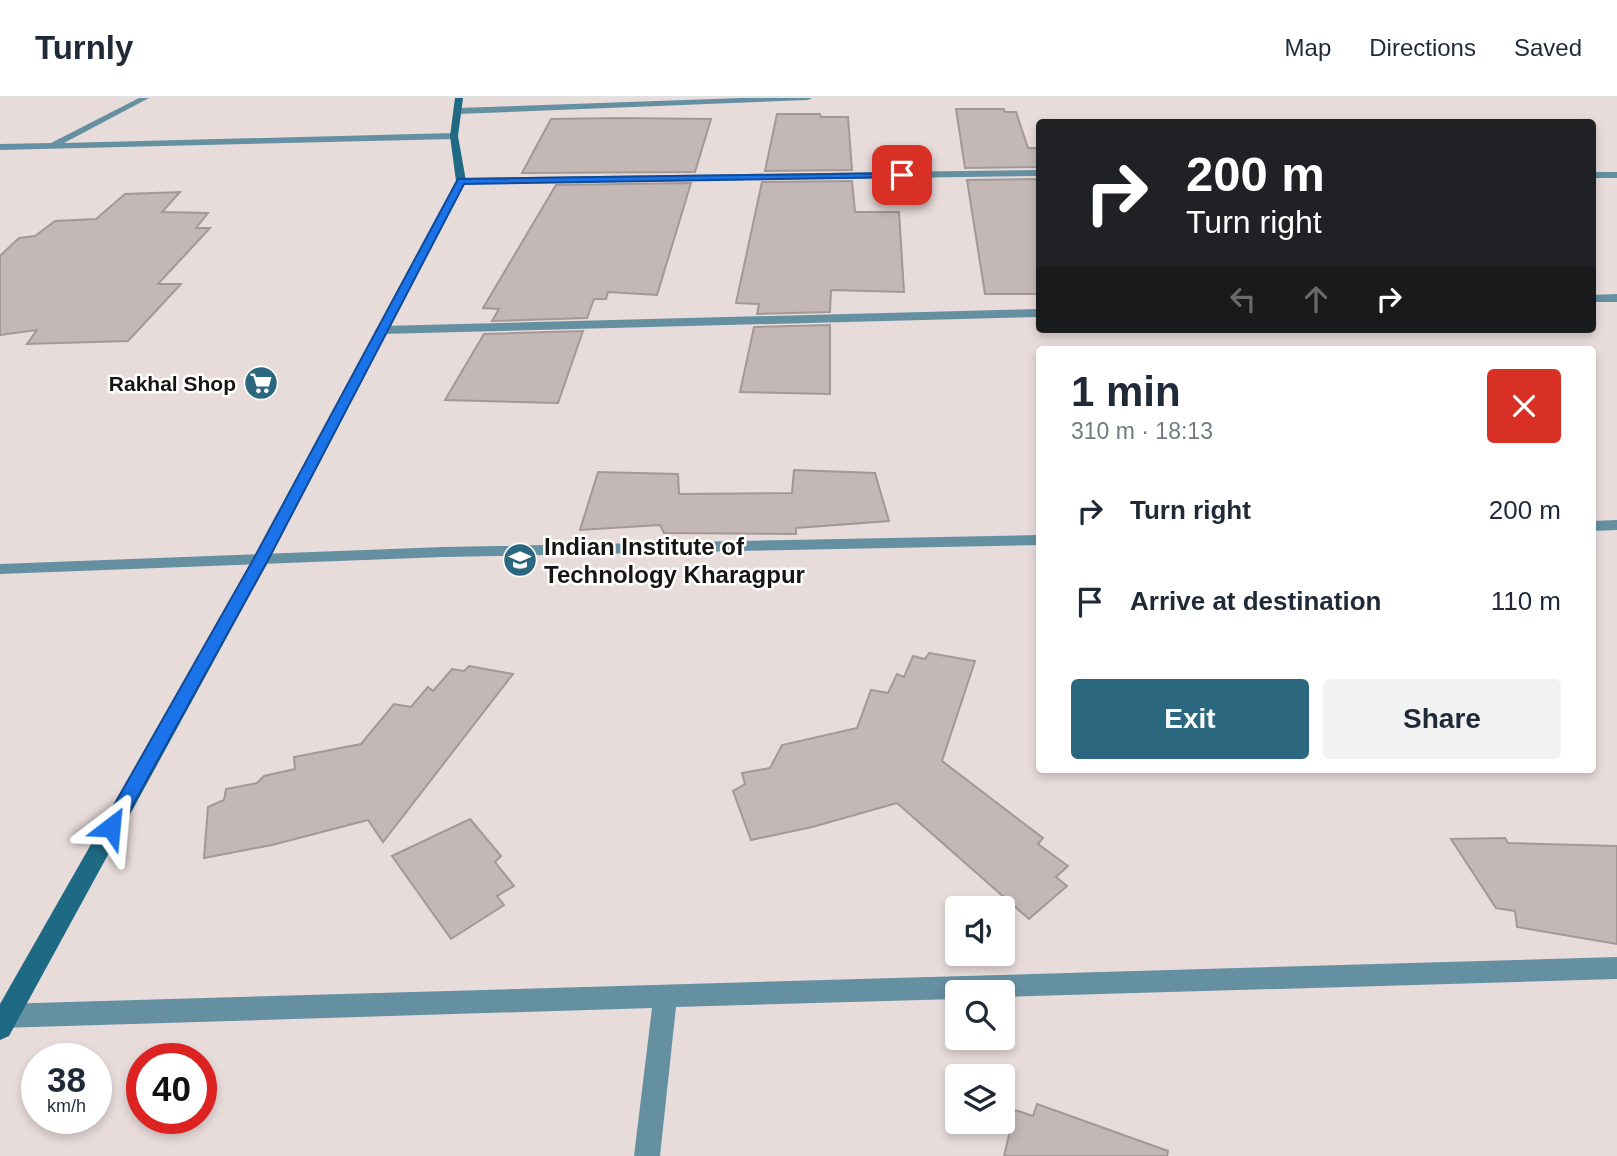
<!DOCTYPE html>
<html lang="en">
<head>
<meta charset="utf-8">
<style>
  body { margin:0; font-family:Helvetica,sans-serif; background:#f2f2f3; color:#1f2937; height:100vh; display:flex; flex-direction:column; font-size:26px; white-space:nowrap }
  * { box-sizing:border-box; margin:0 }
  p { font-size:23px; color:#747a83 }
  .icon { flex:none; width:38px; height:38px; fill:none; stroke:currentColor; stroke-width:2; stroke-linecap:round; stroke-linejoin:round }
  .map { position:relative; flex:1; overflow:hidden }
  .panel { position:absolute; left:1036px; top:248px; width:560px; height:427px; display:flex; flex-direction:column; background:#fff; border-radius:7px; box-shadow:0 4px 10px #0003 }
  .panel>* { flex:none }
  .banner { position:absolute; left:1036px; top:21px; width:560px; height:214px; border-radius:7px; box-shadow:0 4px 10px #0003; background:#202124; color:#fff; overflow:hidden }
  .buttons { position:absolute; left:945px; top:798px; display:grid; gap:14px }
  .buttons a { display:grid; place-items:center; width:70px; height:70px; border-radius:7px; background:#fff; box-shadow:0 4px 10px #0003; font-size:35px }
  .speed { position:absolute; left:21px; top:945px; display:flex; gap:14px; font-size:35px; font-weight:700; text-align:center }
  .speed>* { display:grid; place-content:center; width:91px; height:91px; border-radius:50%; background:#fff; box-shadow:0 4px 10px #0003; line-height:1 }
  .speed small { font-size:18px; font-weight:400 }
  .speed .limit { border:10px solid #d22; background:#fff; color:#111 }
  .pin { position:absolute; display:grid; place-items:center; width:60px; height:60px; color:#fff; margin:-30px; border-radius:14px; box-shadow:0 4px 10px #0006 }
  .me { position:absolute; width:77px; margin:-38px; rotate:29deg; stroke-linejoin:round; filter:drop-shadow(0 0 5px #0008) }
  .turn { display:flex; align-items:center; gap:24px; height:147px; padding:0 35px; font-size:32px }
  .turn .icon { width:91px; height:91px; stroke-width:2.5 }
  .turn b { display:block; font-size:49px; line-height:60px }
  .lanes { display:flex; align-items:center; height:66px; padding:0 35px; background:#0003; justify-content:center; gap:35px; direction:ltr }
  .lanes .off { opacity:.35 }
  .round { display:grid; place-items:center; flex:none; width:74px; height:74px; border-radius:7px; background:#f2f2f3 }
  .headline { display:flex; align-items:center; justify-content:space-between; height:119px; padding:0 35px }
  h1 { font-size:42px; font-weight:700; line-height:52px }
  .cta { display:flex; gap:14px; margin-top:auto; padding:14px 35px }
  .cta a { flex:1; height:80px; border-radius:7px; background:#2b677f; color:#fff; font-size:28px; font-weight:700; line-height:80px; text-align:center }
  .cta a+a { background:#f2f2f3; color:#1f2937 }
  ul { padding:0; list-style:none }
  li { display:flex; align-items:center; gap:21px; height:91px; padding:0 35px }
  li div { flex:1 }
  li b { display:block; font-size:26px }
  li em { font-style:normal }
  header { display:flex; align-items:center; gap:42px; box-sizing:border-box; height:98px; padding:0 35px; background:#fff; border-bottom:2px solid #e0e1e3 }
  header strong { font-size:33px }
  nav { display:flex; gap:38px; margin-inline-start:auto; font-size:24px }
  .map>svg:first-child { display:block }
  .building { fill:#c3b8b6; stroke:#a49897; stroke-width:2 }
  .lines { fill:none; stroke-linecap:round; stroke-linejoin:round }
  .lane { fill:#6590a2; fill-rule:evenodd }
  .street { fill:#6590a2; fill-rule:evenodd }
  .secondary { fill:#1e6983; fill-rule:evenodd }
  .route { fill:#1a73e8; stroke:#114b97; stroke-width:2 }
  .labels { text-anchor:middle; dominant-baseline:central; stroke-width:5; stroke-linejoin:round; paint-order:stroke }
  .far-poi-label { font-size:21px; font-weight:bold; fill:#181413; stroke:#fff; text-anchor:end }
  .poi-label { font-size:24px; font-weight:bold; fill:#181413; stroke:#fff; text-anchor:start }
</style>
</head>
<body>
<header>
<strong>Turnly</strong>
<nav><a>Map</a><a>Directions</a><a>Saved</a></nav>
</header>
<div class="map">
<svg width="1617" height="1058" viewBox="0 0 1617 1058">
  <rect width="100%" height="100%" fill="#e8dcdb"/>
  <g class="building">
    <polygon points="956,11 1004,11 1005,14 1016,14 1028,50 1040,50 1040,69 965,70"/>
    <polygon points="777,16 820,16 821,19 848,19 852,72 765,73"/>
    <polygon points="551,21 618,20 711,21 695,74 522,75"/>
    <polygon points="1040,81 1040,196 985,196 967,82"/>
    <polygon points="852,83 855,114 899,114 904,194 831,192 830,214 757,216 759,206 736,205 762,84"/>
    <polygon points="691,85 657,197 608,194 606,201 594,201 587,220 492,223 499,211 483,210 556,87"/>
    <polygon points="180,94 162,114 208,115 196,130 210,130 158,186 181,186 128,243 27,246 37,232 0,237 0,158 19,140 35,138 55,123 96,121 125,96"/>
    <polygon points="830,227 830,296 740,294 754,229"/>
    <polygon points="583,233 558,305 445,302 484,236"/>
    <polygon points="794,372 875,375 889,423 796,430 796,436 664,435 660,427 580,432 598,374 678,376 679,396 792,395"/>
    <polygon points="929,555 975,563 942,663 1043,740 1038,746 1068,768 1056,779 1067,788 1029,821 897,705 812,729 751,742 733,693 745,686 742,675 770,670 782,647 857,630 871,592 888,595 897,576 904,579 913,558 925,561"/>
    <polygon points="469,568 513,576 383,744 368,722 272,747 204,760 208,709 224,702 226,691 257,685 264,678 295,671 294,659 361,646 394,606 411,609 428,589 433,593 452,571 464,573"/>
    <polygon points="470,721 501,758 495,764 514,788 497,798 504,807 451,841 392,758"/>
    <polygon points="1505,740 1508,745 1617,748 1617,846 1517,829 1515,813 1496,810 1451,741"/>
    <polygon points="1037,1006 1168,1053 1167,1058 1004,1058 1015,1012 1033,1018"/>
  </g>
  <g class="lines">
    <polygon class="lane" points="139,0 149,0 64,45 454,35 458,38 454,41 0,52 0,46 51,45"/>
    <g class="street">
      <polygon points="741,0 812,0 808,2 457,16 453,13 457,10"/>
      <polygon points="1040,72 1040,78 461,86 456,83 461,80"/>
      <rect x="1592" y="74" width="25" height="6"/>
      <polygon points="1617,196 1617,204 1592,204 1592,197"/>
      <polygon points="1040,211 1040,219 381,236 375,232 381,228"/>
      <polygon points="1617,422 1617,432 1592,433 1592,423"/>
      <polygon points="1040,437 1040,447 443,459 0,476 0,466 443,449"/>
      <polygon points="1617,859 1617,881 1003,899 1003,894 957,894 957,901 676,909 660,1058 634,1058 652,910 0,930 0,906"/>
    </g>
    <polygon class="secondary" points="455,0 463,0 458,38 466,83 269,462 9,938 0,942 0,906 253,462 456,83 450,38"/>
  </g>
  <polygon class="route" points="902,75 905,79 464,86 268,462 118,734 111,736 105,734 102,729 105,723 253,462 458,81"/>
  <defs>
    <g id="supermarket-disc" transform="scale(1.75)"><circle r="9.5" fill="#2b677f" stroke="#fff"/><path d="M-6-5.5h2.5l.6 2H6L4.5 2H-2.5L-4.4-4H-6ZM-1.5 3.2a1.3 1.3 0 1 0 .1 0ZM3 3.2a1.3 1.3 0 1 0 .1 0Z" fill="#fff"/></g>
    <g id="university-disc" transform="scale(1.75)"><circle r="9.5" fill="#2b677f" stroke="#fff"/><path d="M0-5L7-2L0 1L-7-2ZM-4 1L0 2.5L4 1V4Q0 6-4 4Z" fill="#fff"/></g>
  </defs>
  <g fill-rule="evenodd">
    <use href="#supermarket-disc" x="261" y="285"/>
    <use href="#university-disc" x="520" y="462"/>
  </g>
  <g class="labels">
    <g class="far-poi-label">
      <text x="236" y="285">Rakhal Shop</text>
    </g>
    <g class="poi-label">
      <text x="544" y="448">Indian Institute of<tspan x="544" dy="28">Technology Kharagpur</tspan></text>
    </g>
  </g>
</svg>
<div class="buttons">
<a><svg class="icon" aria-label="sound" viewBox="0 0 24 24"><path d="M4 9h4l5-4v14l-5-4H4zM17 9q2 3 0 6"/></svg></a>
<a><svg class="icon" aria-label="search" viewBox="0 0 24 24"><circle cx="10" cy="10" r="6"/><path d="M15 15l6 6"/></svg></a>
<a><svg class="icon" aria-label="layers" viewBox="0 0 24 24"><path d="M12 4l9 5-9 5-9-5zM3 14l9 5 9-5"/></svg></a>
</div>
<div class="speed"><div>38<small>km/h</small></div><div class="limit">40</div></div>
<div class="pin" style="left:902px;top:77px;background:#d93025"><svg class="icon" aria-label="arrive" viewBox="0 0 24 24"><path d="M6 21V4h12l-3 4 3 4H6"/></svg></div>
<svg class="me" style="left:111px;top:729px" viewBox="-20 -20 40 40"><path d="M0-17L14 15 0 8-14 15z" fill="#1a73e8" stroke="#fff" stroke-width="4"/></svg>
<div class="banner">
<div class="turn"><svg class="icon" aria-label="right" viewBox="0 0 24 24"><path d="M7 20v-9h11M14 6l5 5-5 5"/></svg><div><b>200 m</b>Turn right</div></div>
<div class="lanes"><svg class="icon off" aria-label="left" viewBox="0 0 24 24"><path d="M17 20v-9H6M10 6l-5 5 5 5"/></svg><svg class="icon off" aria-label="ahead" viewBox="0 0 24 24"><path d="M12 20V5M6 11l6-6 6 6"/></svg><svg class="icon" aria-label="right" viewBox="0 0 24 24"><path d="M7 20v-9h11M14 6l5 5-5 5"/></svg></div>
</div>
<section class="panel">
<div class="headline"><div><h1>1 min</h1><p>310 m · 18:13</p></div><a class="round" style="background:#d93025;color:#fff"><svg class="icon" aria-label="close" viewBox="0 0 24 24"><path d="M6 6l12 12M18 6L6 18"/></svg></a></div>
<ul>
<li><svg class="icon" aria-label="right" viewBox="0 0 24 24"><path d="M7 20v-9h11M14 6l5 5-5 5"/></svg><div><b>Turn right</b></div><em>200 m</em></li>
<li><svg class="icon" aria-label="arrive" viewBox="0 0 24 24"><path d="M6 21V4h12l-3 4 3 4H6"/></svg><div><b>Arrive at destination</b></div><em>110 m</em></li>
</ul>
<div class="cta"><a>Exit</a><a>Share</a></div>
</section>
</div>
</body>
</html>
